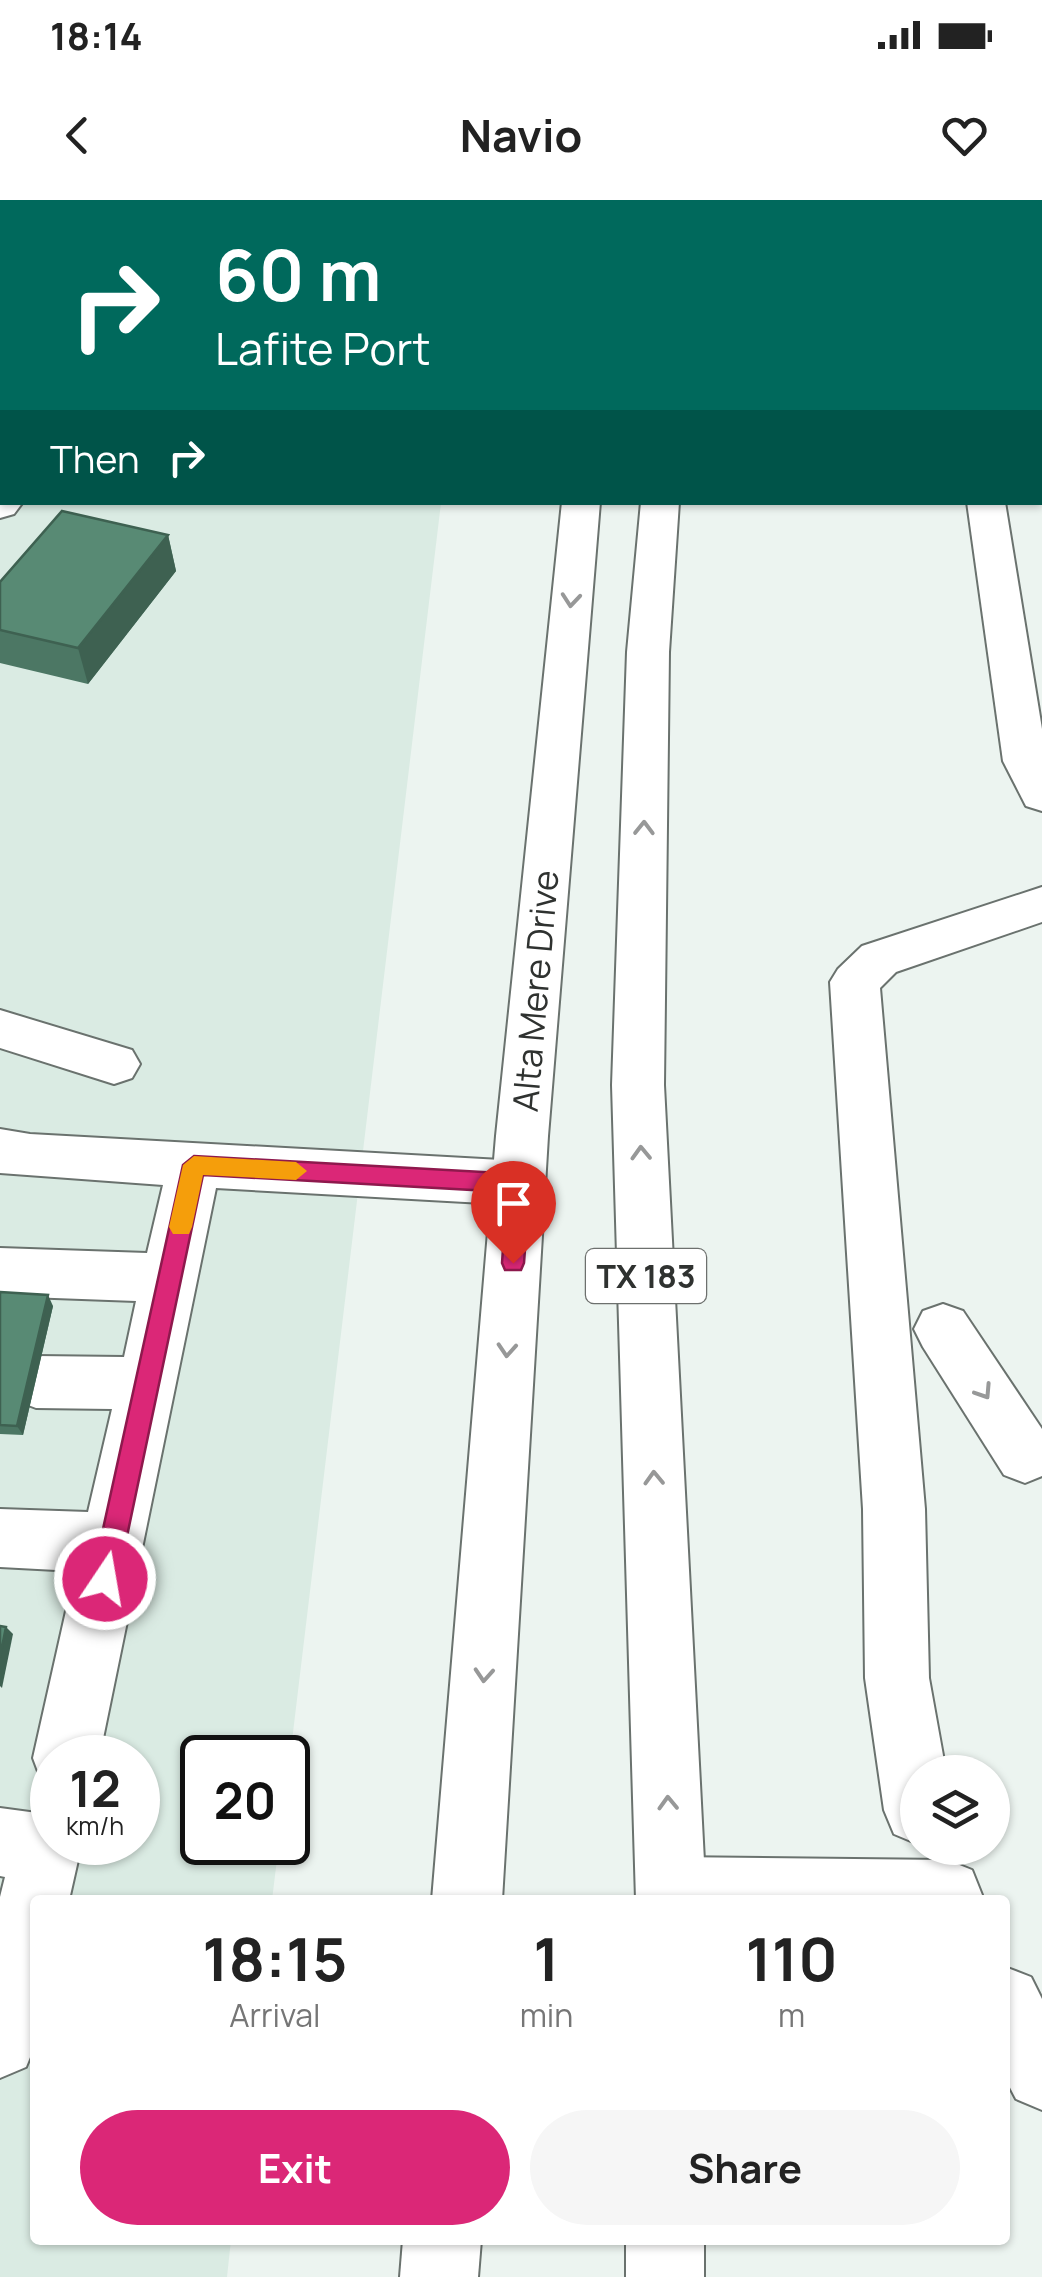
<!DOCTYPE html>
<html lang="en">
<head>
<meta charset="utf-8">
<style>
  body { margin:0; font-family:Manrope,sans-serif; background:#f6f6f6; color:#222; height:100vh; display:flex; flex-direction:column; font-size:38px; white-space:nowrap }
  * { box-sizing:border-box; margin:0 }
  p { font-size:32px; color:#767676 }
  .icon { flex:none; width:55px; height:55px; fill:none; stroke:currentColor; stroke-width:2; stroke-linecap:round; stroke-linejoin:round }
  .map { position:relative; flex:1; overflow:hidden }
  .side { position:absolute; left:30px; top:1695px; width:980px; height:350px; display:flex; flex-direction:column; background:#fff; border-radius:10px; box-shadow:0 2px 8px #0004 }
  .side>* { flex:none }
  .banner { position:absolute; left:0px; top:0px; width:1042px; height:305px; box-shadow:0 2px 8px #0004; background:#00695c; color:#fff; overflow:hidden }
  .buttons { position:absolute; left:900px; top:1555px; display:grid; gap:20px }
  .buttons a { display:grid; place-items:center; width:110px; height:110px; border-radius:50%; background:#fff; box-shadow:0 2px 8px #0004; font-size:50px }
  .speed { position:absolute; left:30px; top:1535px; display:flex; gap:20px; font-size:50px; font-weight:700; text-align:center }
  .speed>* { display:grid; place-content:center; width:130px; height:130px; border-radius:50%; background:#fff; box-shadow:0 2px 8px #0004; line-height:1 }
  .speed small { font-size:25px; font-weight:400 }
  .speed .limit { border:5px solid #111; border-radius:15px; background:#fff; color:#111 }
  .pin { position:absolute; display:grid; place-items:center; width:85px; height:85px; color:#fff; margin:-102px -42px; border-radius:50% 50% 50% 0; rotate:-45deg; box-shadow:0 0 10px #0007 }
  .pin .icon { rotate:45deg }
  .me { position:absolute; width:110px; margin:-55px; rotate:12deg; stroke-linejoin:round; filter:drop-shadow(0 0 8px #0008) }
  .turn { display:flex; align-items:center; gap:35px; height:210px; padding:0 50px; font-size:45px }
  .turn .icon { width:130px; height:130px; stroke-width:2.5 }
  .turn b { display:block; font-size:70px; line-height:85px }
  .then { display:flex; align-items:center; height:95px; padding:0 50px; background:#0003; gap:20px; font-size:38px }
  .eta { display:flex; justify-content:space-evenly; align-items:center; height:170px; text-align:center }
  .eta b { font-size:60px; font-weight:700; line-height:70px }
  .cta { display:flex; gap:20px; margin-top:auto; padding:20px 50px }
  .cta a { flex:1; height:115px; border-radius:60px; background:#db2777; color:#fff; font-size:40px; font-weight:700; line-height:115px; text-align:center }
  .cta a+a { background:#f6f6f6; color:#222 }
  .status { display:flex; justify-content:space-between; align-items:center; height:70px; padding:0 50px; background:#fff; direction:ltr }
  .status svg { height:28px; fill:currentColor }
  header { display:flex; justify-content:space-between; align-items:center; height:130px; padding:0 50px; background:#fff; font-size:45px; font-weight:700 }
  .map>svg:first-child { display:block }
  .built { fill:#daebe3; fill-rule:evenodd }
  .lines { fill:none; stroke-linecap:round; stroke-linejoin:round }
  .minor-casing { stroke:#6a726e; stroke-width:4 }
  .major-casing { stroke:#6a726e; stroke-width:4 }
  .minor { fill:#fff; fill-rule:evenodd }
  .major { fill:#fff; fill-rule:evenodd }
  .wall { fill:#4c7764 }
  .shaded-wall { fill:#3e6151 }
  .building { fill:#588a74; stroke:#3e6151; stroke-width:2.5 }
  .oneway { stroke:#979898 }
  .route { fill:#db2777; stroke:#8e194d; stroke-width:2.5 }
  .slow { fill:#f59e0b }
  .labels { text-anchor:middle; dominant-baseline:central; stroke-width:9; stroke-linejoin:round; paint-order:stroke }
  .shield { fill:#fff; stroke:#6d706e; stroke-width:2.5 }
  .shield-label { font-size:32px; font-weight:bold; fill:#2f3230 }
  .street-label { font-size:35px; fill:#2f3230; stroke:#fff }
</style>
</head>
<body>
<div class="status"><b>18:14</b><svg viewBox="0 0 49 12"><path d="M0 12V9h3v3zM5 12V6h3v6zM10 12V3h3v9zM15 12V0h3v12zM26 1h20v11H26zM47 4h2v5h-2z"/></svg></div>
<header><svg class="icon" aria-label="back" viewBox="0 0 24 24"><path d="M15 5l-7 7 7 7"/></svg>Navio<svg class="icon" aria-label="heart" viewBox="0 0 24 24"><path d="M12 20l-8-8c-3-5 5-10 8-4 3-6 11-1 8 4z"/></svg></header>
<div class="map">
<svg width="1042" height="2077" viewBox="0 0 1042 2077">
  <rect width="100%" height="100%" fill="#ecf4f0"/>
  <g class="built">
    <polygon points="0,0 547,0 2,2 2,111"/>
    <path d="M 0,169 L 2,302 L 441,303 L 288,1574 L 288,1558 L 202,1558 L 202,1642 L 279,1643 L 272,1700 L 35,1700 L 35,2040 L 231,2040 L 227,2077 L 0,2077 ZM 52,1558 L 138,1558 L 138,1642 L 52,1642 Z"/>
  </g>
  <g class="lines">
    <g class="minor-casing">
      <g id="minor">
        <polygon points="333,0 365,0 365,2 334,2"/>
        <polygon points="808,0 840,0 841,2 810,2"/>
        <polygon points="888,0 923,0 925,2 890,2"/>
        <polygon points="1040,62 1042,63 1042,83 1040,82"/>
        <rect x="1040" y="214" width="2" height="22"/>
        <polygon points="0,291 2,302 23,302 14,314 0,318"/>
        <polygon points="967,302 1005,302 1042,529 1042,611 1026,606 1003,561"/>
        <polygon points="1042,687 1042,722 896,772 880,788 925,1309 929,1478 946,1572 918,1572 918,1644 894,1634 884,1610 865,1478 863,1309 830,782 838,769 862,746"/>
        <polygon points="0,810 132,850 140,864 132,878 114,884 0,848"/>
        <polygon points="0,929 30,934 519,961 538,967 546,983 538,999 519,1005 216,988 99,1558 52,1558 52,1586 42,1582 33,1558 75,1371 0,1367 0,1309 88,1312 112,1209 36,1208 15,1200 7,1182 15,1164 36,1156 124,1157 136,1101 0,1096 0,1048 147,1053 163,985 0,973"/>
        <polygon points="943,1104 963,1111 1042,1229 1042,1276 1025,1283 1004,1275 923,1147 914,1129 923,1111"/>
        <polygon points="0,1608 52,1615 52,1642 80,1642 81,1647 69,1700 35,1700 35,1845 26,1867 0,1878 0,1697 5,1677 0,1676"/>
        <polygon points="671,1657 947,1660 972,1670 982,1695 980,1700 639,1700 636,1692 646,1667"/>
        <polygon points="1005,1767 1031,1777 1042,1799 1042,1910 1016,1899 1005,1878"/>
      </g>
    </g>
    <g class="major-casing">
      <g id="major">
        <polygon points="571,0 603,0 603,2 572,2"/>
        <polygon points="659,0 691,0 691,2 660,2"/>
        <rect x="0" y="131" width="2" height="21"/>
        <polygon points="562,302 600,302 548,936 502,1700 432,1700 496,936"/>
        <polygon points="641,302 679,302 669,452 664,885 706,1700 636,1700 612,885 627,452"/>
        <polygon points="403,2040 481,2040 478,2077 400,2077"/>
        <rect x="626" y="2040" width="78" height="37"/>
      </g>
    </g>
    <use href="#minor" class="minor"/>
    <use href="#major" class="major"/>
  </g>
  <g class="wall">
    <polygon points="168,335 176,371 88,484 0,463 0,382"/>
    <polygon points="0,1092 53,1106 23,1235 0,1234"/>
  </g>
  <g class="shaded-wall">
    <polygon points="2,23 2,73 0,74 0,24"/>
    <polygon points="168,335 176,371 88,484 78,448"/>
    <polygon points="48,1095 53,1106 23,1235 17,1226"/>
    <polygon points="6,1427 13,1434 2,1488 0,1486 0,1457"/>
  </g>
  <g class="building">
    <polygon points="0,0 48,0 44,2 2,2 2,23 0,24"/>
    <polygon points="61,0 117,0 125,2 58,2"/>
    <polygon points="62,311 168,335 78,448 0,430 0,382"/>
    <polygon points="0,1092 48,1095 17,1226 0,1225"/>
    <polygon points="0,1426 6,1427 0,1457"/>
  </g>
  <defs><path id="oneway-chevron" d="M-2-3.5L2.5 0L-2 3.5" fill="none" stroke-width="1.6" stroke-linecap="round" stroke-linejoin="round" transform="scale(2.5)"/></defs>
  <g class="oneway">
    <use href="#oneway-chevron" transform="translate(571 400) rotate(95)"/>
    <use href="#oneway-chevron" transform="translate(644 628) rotate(-89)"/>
    <use href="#oneway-chevron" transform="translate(641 953) rotate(-92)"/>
    <use href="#oneway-chevron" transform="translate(507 1150) rotate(94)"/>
    <use href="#oneway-chevron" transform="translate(984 1192) rotate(57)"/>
    <use href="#oneway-chevron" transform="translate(654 1278) rotate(-92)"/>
    <use href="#oneway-chevron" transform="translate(484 1475) rotate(94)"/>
    <use href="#oneway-chevron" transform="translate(668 1603) rotate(-92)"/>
  </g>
  <polygon class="route" points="194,956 518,974 530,983 524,1063 521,1070 505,1070 502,1063 507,992 203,975 118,1379 114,1388 105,1392 96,1388 92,1379 183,965"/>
  <polygon class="slow" points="194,956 296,962 307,971 296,980 203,975 192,1027 189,1034 173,1034 169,1027 183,965"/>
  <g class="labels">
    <rect class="shield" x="586" y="1049" width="120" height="54" rx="8"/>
    <g class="shield-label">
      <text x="646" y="1076">TX 183</text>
    </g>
    <g class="street-label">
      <text transform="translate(535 791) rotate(-85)">Alta Mere Drive</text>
    </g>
  </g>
</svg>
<div class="buttons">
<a><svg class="icon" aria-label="layers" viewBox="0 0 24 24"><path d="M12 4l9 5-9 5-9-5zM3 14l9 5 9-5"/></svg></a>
</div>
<div class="speed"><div>12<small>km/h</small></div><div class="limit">20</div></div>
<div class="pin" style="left:513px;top:1063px;background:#d93025"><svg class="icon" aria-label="arrive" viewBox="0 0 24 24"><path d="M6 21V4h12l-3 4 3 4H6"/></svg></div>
<svg class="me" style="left:105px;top:1379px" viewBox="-20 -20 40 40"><circle r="17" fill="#db2777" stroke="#fff" stroke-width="3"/><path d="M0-11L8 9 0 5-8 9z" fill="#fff"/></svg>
<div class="banner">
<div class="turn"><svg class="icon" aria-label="right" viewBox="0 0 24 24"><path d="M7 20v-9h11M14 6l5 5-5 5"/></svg><div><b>60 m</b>Lafite Port</div></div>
<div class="then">Then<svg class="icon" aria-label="right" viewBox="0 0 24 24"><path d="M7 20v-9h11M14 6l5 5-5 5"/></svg></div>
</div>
<section class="side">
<div class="eta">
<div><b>18:15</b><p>Arrival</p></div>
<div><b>1</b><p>min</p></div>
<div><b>110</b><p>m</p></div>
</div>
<div class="cta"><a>Exit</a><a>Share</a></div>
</section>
</div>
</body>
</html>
